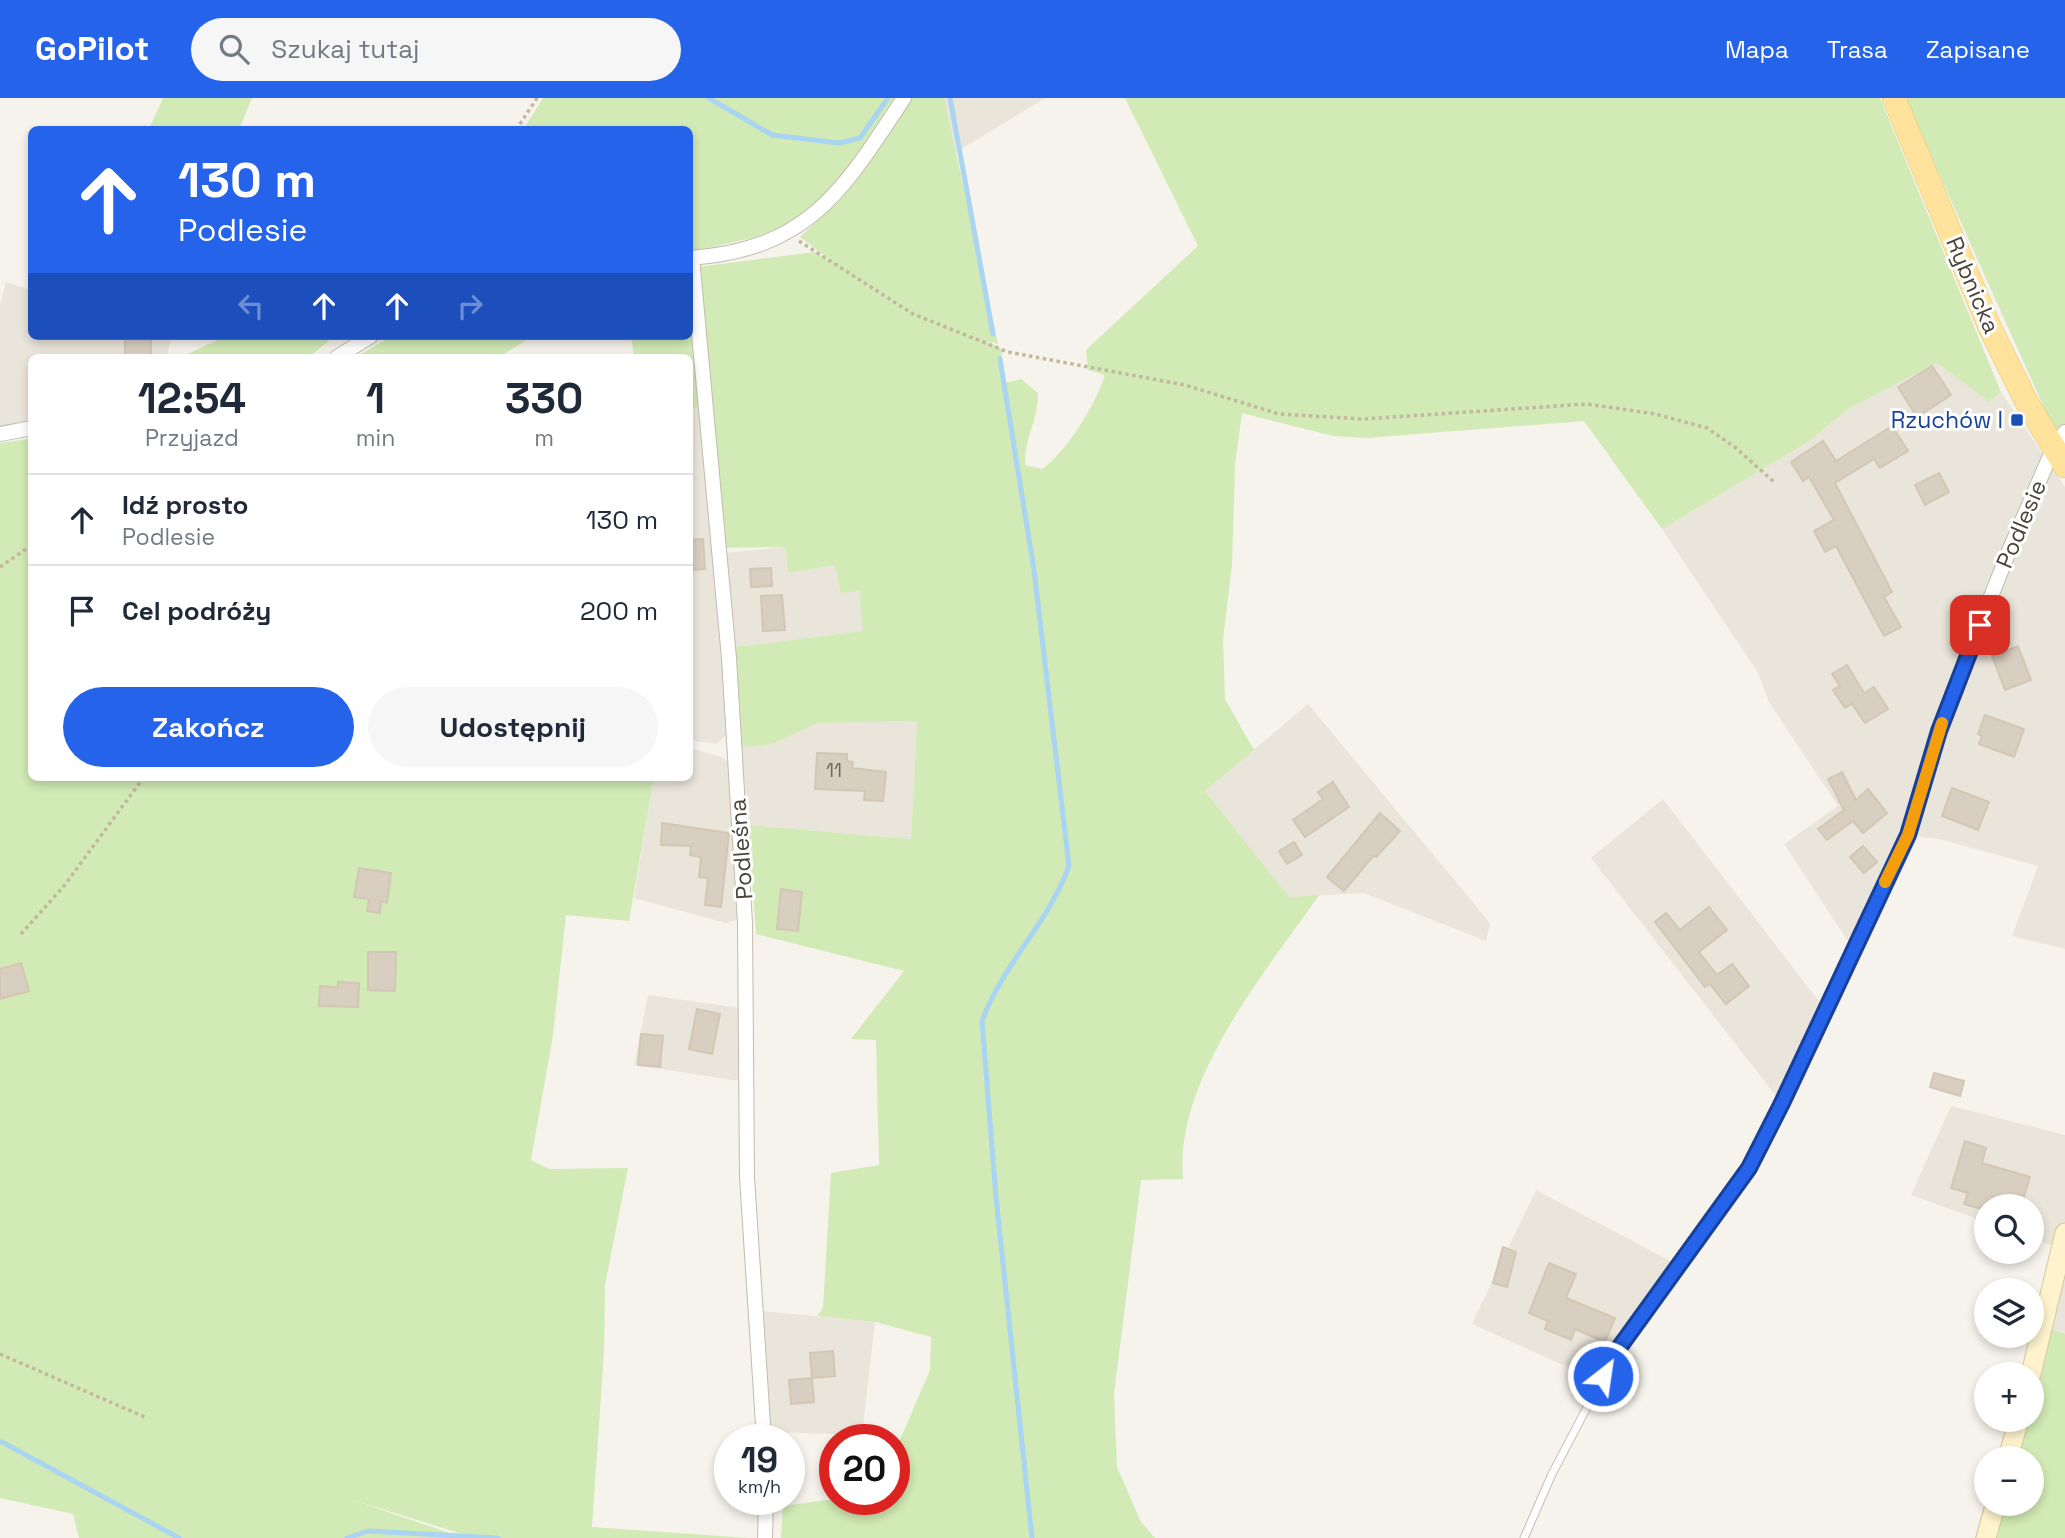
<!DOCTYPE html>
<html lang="pl">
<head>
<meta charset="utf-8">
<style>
  body { margin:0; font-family:"Space Grotesk",sans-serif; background:#f6f6f7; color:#1f2937; height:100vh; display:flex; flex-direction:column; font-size:26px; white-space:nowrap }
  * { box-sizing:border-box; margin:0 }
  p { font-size:23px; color:#747a83 }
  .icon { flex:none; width:38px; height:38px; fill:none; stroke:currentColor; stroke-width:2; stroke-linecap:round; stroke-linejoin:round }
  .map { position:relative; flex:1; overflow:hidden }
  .side { position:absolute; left:28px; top:256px; width:665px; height:427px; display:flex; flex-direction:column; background:#fff; border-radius:10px; box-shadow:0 4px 10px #0003 }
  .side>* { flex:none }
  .hud { position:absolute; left:28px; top:28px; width:665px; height:214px; border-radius:10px; box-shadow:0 4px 10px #0003; background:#2563eb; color:#fff; overflow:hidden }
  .controls { position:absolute; left:1974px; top:1096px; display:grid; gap:14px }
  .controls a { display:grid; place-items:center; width:70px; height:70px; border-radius:50%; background:#fff; box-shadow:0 4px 10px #0003; font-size:35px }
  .speed { position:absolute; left:714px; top:1326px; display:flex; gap:14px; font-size:35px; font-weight:700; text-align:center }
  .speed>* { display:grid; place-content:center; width:91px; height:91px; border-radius:50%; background:#fff; box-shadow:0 4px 10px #0003; line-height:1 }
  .speed small { font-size:18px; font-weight:400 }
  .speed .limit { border:10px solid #d22; background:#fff; color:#111 }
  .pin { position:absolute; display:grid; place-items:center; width:60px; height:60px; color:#fff; margin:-30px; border-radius:14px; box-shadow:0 4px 10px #0006 }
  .me { position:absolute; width:77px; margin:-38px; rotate:30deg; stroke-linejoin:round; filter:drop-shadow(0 0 5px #0008) }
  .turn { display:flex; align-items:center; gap:24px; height:147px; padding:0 35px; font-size:32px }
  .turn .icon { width:91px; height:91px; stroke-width:2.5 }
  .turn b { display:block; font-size:49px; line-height:60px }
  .lanes { display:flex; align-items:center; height:66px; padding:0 35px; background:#0003; justify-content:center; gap:35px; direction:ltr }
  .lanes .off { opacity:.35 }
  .eta { display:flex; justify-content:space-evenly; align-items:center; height:119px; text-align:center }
  .eta b { font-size:42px; font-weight:700; line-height:49px }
  .primary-button { display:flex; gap:14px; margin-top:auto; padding:14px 35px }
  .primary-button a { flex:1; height:80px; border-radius:42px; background:#2563eb; color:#fff; font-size:28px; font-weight:700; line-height:80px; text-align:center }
  .primary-button a+a { background:#f6f6f7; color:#1f2937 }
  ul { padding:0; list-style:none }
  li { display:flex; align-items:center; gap:21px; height:91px; padding:0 35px; border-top:2px solid #e0e1e3 }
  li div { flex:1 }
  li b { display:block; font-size:26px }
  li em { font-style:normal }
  header { display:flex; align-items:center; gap:42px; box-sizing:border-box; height:98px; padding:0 35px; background:#2563eb; color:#fff }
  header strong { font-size:33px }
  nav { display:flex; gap:38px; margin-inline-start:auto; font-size:24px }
  .search { width:490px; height:63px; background:#f6f6f7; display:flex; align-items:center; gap:18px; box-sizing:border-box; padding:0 24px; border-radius:38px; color:#747a83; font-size:26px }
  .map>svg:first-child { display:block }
  .residential { fill:#eae5da }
  .green { fill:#d2eab5 }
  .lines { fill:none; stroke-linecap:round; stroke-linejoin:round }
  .stream { stroke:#a9d4f2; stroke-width:5 }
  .building { fill:#d8cfc1; stroke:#d3c7b4; stroke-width:2 }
  .service-casing { stroke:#c2bbae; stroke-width:9 }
  .minor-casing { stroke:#c2bbae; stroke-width:16 }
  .secondary-casing { stroke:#d6c79b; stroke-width:21 }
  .primary-casing { stroke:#e6c16a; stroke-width:24 }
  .path { stroke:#c4b79f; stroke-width:3.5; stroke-dasharray:3.5 3.5; stroke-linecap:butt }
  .service { stroke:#fff; stroke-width:7 }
  .minor { stroke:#fff; stroke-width:14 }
  .secondary { stroke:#fff3cd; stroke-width:19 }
  .primary { stroke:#ffe39c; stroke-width:23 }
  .route-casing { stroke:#184099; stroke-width:18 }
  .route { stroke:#2563eb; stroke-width:12 }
  .slow { stroke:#f59e0b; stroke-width:12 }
  .transit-dot { fill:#1a4fb4; stroke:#fff; stroke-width:2.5 }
  .labels { text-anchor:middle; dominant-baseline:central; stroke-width:6; stroke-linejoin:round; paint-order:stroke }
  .number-label { font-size:19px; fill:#6e675b }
  .street-label { font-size:23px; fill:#4b4439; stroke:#fff }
  .transit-label { font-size:23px; fill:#164399; stroke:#fff; text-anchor:end }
</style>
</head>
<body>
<header>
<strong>GoPilot</strong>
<div class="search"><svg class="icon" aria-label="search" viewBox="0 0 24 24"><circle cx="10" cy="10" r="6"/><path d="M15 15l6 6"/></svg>Szukaj tutaj</div>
<nav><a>Mapa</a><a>Trasa</a><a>Zapisane</a></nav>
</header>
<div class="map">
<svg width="2065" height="1440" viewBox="0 0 2065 1440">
  <rect width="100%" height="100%" fill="#f6f3ec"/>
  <g class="residential">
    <polygon points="944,0 1045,0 955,55"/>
    <polygon points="6,184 31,192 32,238 171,238 167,259 32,259 31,322 0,329 0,207"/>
    <polygon points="1937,265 1989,304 2001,294 2065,389 2065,851 2012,838 2038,768 1940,741 1912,738 1860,849 1848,843 1784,746 1838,708 1769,604 1757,573 1662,431 1808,344 1848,311"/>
    <polygon points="699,309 729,635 716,646 690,642 690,310"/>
    <polygon points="785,449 788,475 836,467 859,492 864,533 735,549 724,455"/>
    <polygon points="1308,606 1490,825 1486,843 1364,795 1289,799 1205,693"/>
    <polygon points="917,623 911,741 748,727 741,649 773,646 817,625"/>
    <polygon points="690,650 724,660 732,672 740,818 734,823 726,825 634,800 654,679 690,679"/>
    <polygon points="1663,701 1821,906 1776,998 1591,760"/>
    <polygon points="648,897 741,910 740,983 634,967"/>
    <polygon points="1951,1008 2065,1037 2065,1236 2036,1225 2053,1148 2032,1140 2032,1108 1986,1108 1986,1124 1911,1097"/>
    <polygon points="1536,1092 1674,1165 1592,1280 1472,1226"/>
    <polygon points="761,1213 875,1224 862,1337 771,1334"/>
  </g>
  <g class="green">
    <polygon points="163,0 252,0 239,31 149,31"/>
    <polygon points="543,0 904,0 815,118 752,140 690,154 690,32 523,32"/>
    <path d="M 911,0 L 944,0 L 998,246 L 986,243 L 1002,251 L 1002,286 L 1021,281 L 1038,295 C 1039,320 1024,341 1025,367 L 1042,371 C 1067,354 1096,305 1105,277 L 1088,272 L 1086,252 L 1198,148 L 1125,0 L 1880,0 L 2001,294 L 1989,304 L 1937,265 L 1848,311 L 1808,344 L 1662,431 L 1584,323 L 1366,340 L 1333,338 L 1242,315 L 1235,367 L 1232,467 L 1223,542 L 1225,601 L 1254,652 L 1205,693 L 1289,799 L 1319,797 C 1265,875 1174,982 1183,1081 L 1141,1082 L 1114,1296 L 1117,1369 L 1141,1424 L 1155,1440 L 781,1440 L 783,1408 L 835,1401 L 894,1402 L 894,1356 L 930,1272 L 931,1239 L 875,1224 L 817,1218 L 823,1210 L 831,1075 L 879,1067 L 876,942 L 851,941 L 904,873 L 756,836 L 748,727 L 911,741 L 917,623 L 817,625 L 773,646 L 741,649 L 735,549 L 863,533 L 859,493 L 841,495 L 835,467 L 788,475 L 785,449 L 718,450 L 699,309 L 690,310 L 690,259 L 634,259 L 631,238 L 690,238 L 690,170 L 815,154 L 833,164 L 800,139 L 842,100 Z"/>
    <polygon points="1905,0 2065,0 2065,338 2051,325"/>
    <polygon points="226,238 335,238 309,259 181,259"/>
    <polygon points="392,238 533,238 499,259 356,259"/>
    <polygon points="31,336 32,679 654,679 629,823 566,817 553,937 531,1062 549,1071 628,1070 605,1187 604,1254 592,1429 748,1440 475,1440 350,1401 464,1440 79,1440 73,1416 0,1400 0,345 28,341"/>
    <polygon points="2036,1225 2065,1236 2065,1440 1975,1440 1986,1399 1986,1405 2032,1405 2032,1360 1997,1360 2008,1321 2032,1321 2032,1276 2021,1276"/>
  </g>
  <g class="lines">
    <g class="stream">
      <polyline points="709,0 772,37 839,45 860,40 888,0"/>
      <polyline points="950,0 993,236"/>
      <path d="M 1000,261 L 1034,472 L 1069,768 C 1049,824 1003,866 982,923 L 996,1099 L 1032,1440"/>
      <polyline points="0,1343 179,1440"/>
      <polyline points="347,1440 368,1433 498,1440"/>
    </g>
  </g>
  <g class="building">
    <rect x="125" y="240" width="26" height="19"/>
    <polygon points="1932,268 1951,297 1917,319 1898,289"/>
    <polygon points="1892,328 1908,353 1880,370 1874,361 1835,385 1892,494 1884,499 1901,529 1884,538 1836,448 1825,454 1814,433 1834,422 1809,379 1803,383 1791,364 1823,343 1836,363"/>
    <polygon points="1939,375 1949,394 1925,407 1915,387"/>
    <polygon points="703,441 705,471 690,472 690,442"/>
    <polygon points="771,470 772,488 751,489 750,471"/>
    <polygon points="782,497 785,532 763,533 761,498"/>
    <polygon points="2018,548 2031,582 2005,592 1992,558"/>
    <polygon points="1847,567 1864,595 1874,589 1888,611 1865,625 1852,606 1845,610 1833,592 1840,588 1832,576"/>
    <polygon points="1985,617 2024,631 2014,659 1979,646 1982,638 1978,636"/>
    <polygon points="817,655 847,656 847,663 853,664 852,670 886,674 883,703 864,702 865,693 815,691"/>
    <polygon points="1842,674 1856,702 1868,691 1887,715 1863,735 1853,723 1827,742 1818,731 1844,712 1828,681"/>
    <polygon points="1333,684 1349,709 1305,739 1293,722 1323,701 1318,694"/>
    <polygon points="1952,690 1989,704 1978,732 1942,718"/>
    <polygon points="1380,715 1400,733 1376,759 1374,757 1344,793 1327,779"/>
    <polygon points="662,725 729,735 721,809 705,807 708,780 699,779 701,759 690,757 691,748 661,747"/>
    <polygon points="1294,744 1302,757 1287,766 1279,753"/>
    <polygon points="1863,748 1877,764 1864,775 1850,759"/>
    <polygon points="359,770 391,775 387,805 381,803 380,815 367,813 369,801 354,799"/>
    <polygon points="781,791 802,794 798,833 777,831"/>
    <polygon points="1709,809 1727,832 1699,854 1717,877 1732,866 1749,888 1726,906 1710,886 1705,889 1655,824 1666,815 1680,832"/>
    <polygon points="368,854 396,854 395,893 368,892"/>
    <polygon points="21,865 29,893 0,901 0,871"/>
    <polygon points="338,884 359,885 358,909 319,908 320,888 338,889"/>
    <polygon points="697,911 720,916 712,956 689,951"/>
    <polygon points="641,936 663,938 660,969 638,967"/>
    <polygon points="1934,975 1964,983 1960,998 1930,989"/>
    <polygon points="1965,1043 1986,1050 1982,1065 2030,1079 2021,1108 1991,1102 1986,1112 1964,1106 1968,1095 1951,1090"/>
    <polygon points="1503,1149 1516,1154 1507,1189 1493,1185"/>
    <polygon points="1549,1165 1576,1176 1566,1200 1615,1220 1605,1244 1575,1231 1571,1242 1545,1231 1548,1223 1529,1215"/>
    <polygon points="833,1253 835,1278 812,1280 810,1255"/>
    <polygon points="812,1280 814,1304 791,1306 789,1282"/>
  </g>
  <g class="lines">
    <g class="service-casing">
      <polyline id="service" points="1524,1440 1552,1376 1616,1254 1749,1070 1782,1005"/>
    </g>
    <g class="minor-casing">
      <g id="minor">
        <path d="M 690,160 C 810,151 843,92 904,0"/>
        <polyline points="692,160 729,560 745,825 747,1079 764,1342"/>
        <polyline points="337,259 371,238"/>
        <polyline points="0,336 32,330"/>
        <polyline points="1782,1005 1908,737 1939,633 1960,577 2009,453 2053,351 2065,334"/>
        <polyline points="765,1440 766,1402"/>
      </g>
    </g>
    <g class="secondary-casing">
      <g id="secondary">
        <polyline points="2031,1276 2065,1135"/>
        <polyline points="2008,1360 2019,1321"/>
        <polyline points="1986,1440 1996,1405"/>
      </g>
    </g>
    <g class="primary-casing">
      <polyline id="primary" points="1894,0 1990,230 2026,303 2065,368"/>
    </g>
    <g class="path">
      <polyline points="516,32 537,0"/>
      <polyline points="799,143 913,216 1008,254 1185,287 1279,316 1363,321 1587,306 1655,316 1707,330 1736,350 1774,384"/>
      <polyline points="0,469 32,447"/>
      <polyline points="21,836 64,788 144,679"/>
      <polyline points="0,1256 147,1320"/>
    </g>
    <use href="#service" class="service"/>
    <use href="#minor" class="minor"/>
    <use href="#secondary" class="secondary"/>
    <use href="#primary" class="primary"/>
  </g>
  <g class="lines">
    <g class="route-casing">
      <polyline id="route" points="1603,1278 1616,1254 1749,1070 1782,1005 1908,737 1939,633 1980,527"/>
    </g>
    <use href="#route" class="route"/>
    <polyline class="slow" points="1885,784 1908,737 1942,625"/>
  </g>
  <rect class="transit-dot" x="2010" y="315" width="14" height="14" rx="3.5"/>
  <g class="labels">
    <g class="number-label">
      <text x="834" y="672">11</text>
    </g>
    <g class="street-label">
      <text transform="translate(1973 187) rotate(67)">Rybnicka</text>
      <text transform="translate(2021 426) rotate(-67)">Podlesie</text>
      <text transform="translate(741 751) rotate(-94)">Podleśna</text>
    </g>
    <g class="transit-label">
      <text x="2003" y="322">Rzuchów I</text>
    </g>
  </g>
</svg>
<div class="controls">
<a><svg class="icon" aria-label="search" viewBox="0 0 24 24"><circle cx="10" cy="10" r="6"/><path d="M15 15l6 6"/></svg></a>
<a><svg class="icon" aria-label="layers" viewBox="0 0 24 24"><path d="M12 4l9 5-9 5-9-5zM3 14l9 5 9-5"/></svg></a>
<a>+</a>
<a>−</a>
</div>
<div class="speed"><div>19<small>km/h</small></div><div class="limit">20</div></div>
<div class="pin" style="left:1980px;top:527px;background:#d93025"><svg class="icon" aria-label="arrive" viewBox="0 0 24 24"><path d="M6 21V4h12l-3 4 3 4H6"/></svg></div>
<svg class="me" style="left:1603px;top:1278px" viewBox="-20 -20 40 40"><circle r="17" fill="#2563eb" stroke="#fff" stroke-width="3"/><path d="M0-11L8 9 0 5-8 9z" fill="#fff"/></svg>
<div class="hud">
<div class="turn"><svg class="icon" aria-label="ahead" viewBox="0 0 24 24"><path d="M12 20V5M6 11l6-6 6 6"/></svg><div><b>130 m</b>Podlesie</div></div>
<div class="lanes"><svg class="icon off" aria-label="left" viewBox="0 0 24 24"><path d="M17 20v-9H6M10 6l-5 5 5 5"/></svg><svg class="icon" aria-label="ahead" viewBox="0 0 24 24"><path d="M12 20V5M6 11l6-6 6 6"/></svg><svg class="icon" aria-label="ahead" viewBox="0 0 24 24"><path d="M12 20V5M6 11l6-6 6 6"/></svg><svg class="icon off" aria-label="right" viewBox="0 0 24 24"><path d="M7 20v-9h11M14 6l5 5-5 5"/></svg></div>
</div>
<section class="side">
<div class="eta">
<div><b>12:54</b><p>Przyjazd</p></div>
<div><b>1</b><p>min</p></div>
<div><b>330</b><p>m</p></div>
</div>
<ul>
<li><svg class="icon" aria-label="ahead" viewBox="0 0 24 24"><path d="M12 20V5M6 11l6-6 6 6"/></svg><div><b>Idź prosto</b><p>Podlesie</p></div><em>130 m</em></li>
<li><svg class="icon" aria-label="arrive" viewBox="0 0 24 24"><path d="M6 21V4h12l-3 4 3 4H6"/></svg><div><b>Cel podróży</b></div><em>200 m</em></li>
</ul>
<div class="primary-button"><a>Zakończ</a><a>Udostępnij</a></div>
</section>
</div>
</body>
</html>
